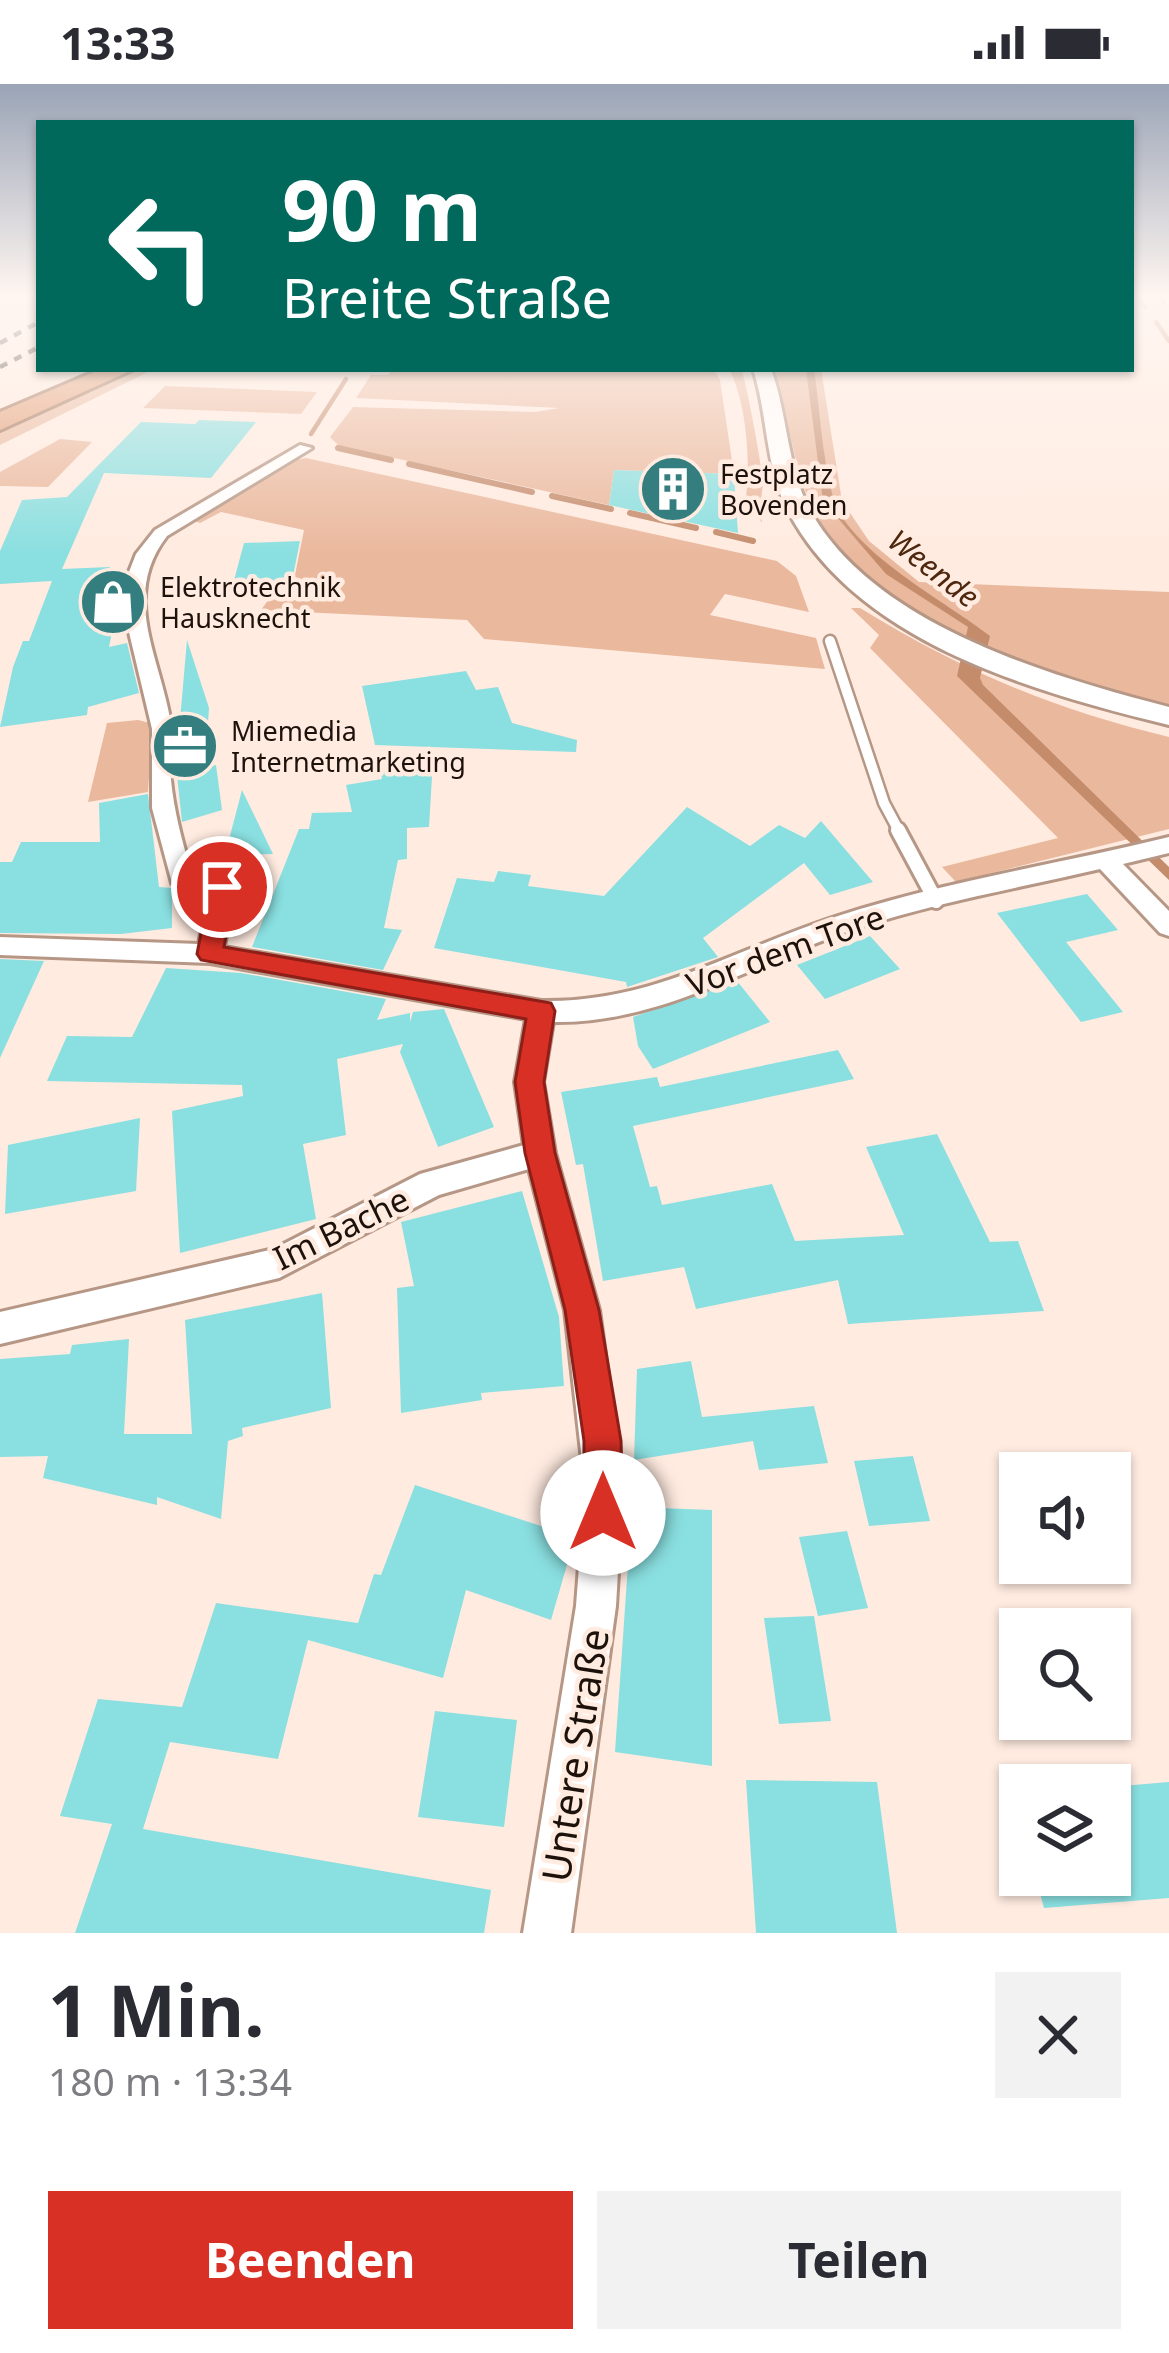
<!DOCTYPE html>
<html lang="de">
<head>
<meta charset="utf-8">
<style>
  body { margin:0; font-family:"Noto Sans",sans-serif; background:#f2f2f3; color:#2b2b33; height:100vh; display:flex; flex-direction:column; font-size:45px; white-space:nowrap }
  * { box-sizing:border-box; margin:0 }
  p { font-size:39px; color:#7c7c81 }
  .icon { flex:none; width:66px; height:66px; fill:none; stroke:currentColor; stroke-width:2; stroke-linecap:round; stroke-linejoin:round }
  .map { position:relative; height:1849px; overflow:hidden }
  .drawer { display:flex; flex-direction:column; background:#fff; flex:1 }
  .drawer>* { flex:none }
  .hud { position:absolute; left:36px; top:36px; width:1098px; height:252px; border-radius:0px; box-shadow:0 3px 9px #0004; background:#00695c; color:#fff; overflow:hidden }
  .controls { position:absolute; left:999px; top:1368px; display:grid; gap:24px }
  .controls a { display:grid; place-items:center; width:132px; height:132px; border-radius:0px; background:#fff; box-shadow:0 3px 9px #0004; font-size:60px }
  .pin { position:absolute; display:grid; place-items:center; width:102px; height:102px; color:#fff; margin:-51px; border:6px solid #fff; border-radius:50%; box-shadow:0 3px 12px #0007 }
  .me { position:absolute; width:132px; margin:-66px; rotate:0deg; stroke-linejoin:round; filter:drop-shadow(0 0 9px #0008) }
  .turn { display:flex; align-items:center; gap:42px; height:252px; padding:0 48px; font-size:54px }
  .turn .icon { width:156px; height:156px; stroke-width:2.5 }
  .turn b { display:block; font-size:84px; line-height:102px }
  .round { display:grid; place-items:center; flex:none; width:126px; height:126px; border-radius:0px; background:#f2f2f3 }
  .overview { display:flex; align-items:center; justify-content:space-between; height:204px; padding:0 48px }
  h1 { font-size:72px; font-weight:700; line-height:90px }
  .primary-button { display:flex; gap:24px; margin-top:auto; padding:24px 48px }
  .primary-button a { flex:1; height:138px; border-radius:0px; background:#d93025; color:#fff; font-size:48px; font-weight:700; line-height:138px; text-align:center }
  .primary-button a+a { background:#f2f2f3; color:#2b2b33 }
  .status { display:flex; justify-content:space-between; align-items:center; height:84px; padding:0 60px; background:#fff; direction:ltr }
  .status svg { height:33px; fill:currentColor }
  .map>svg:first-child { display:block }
  .green { fill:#eab89d }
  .water { fill:#c58c6c }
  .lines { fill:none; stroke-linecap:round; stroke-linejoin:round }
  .stream-far1 { stroke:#c58c6c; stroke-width:4.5 }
  .stream { stroke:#c58c6c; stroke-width:6 }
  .building { fill:#8adfe0 }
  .lane-far1-casing { stroke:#b69786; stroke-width:15 }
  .lane-casing { stroke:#b69786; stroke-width:20 }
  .street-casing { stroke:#b69786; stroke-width:6 }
  .secondary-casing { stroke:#b69786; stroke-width:6 }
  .highway-casing { stroke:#9c6a4d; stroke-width:6 }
  .lane-far1 { stroke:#fff; stroke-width:10 }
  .lane { stroke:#fff; stroke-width:14 }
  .street { fill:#fff; fill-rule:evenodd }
  .secondary { fill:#fff; fill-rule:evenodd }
  .highway { fill:#e19a71; fill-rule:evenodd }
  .rail { stroke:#3e322b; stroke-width:4.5; stroke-dasharray:8 8; stroke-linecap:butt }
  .route { fill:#d93025; stroke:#8d1f18; stroke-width:3 }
  .labels { text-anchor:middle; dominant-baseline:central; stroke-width:9; stroke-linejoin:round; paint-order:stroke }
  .far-poi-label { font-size:27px; fill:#1d120b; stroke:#ffebe0; text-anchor:start }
  .far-water-label { font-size:30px; font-style:italic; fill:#4e270f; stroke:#ffebe0 }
  .street-label { font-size:33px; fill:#1d120b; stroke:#ffebe0 }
  .near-street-label { font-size:39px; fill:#1d120b; stroke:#ffebe0 }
</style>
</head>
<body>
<div class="status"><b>13:33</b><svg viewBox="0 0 49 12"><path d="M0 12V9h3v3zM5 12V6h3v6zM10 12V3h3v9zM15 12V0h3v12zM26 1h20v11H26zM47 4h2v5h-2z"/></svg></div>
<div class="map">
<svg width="1169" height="1849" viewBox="0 0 1169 1849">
  <rect width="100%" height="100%" fill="#ffebe0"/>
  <g class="green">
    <polygon points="139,285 154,285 0,361 0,347"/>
    <polygon points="374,285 714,285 720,296 734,390 614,386 609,421 339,362 330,353 353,323 535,328 559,324 356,314 371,291 388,291 391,287"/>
    <path d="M 729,285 L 741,285 C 746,295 764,392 763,401 C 761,415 759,425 762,439 L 746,413 C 751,377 746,317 729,285 Z"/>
    <path d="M 772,285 L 821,285 L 842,417 L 869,457 L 919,498 L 1169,508 L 1169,621 C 1057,594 878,542 818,435 C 791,387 792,334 772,285 Z"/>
    <polygon points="165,302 317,308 301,330 143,324"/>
    <polygon points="60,355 92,358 48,403 0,402 0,388"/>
    <polygon points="306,374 777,477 796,492 809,528 725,510 710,531 816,554 825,585 484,555 467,536 261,526 275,507 292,506 304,446 221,428 200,439 192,436 291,377"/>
    <path d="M 851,524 L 860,524 C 961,586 1052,625 1169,653 L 1169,745 L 956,798 L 942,783 L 1058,754 L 870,564 L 879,551 Z"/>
    <polygon points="138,636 150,639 152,647 148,708 88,718 107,639"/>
  </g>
  <path class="water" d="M 806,285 L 814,285 C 820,326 822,373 833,413 C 848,467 947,518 990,552 L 980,594 L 983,601 L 1169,783 L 1169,796 L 957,592 L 968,543 L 886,490 L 823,417 Z"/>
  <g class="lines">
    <g class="stream-far1">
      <polyline points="1138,213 1145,223"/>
      <polyline points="1159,213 1164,219"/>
      <polyline points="1156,238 1169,257"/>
      <polyline points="311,350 346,295"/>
    </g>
    <g class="stream">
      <polyline points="338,364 391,376"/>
      <polyline points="409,380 532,408"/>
      <polyline points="552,412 611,425"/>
      <polyline points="630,429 696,444"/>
      <polyline points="716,448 753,457"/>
    </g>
  </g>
  <g class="building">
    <polygon points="199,336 256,338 211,394 104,389 62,485 110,483 101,506 121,504 109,563 127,559 139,609 88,623 87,631 0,643 13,583 23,557 29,557 52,497 0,500 0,467 22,416 67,413 141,338 195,340"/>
    <polygon points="614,386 734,390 738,449 609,421"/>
    <polygon points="300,457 292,497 233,500 244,459"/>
    <polygon points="187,556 209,624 205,684 216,681 222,726 182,738 176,682"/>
    <polygon points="466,587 476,606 498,603 512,639 577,656 576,668 375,661 362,602"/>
    <polygon points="378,674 432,692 429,743 407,744 407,775 398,776 384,844 402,846 383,886 252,863 299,745 309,745 312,729 352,728 346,701 382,695"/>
    <polygon points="242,706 273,770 225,771"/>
    <polygon points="148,710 159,803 172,804 172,844 121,850 0,849 0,778 12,778 21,758 100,758 99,719"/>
    <polygon points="687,723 750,762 779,741 805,754 821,737 873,798 830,811 804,779 703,854 718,873 627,903 626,898 434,864 457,794 494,798 498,787 531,791 528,802 604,812"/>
    <polygon points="1087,810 1118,846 1066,858 1123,928 1081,938 997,829"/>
    <polygon points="870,852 900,885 825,915 797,881"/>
    <polygon points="0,875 44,877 0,974"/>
    <polygon points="166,884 241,889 386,915 377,936 410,929 410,938 413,928 444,925 494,1043 438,1063 400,968 403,960 337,975 346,1051 303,1060 316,1135 180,1169 172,1027 243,1012 242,1001 47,997 67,952 132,953"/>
    <polygon points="737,897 770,938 653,985 638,962 633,933"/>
    <polygon points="838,966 854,995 633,1042 650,1103 657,1102 662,1121 772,1100 795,1157 904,1151 866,1063 937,1050 990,1158 1018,1157 1044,1227 848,1240 838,1196 696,1225 684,1183 603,1197 583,1080 576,1081 561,1008 657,993 660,1003"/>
    <polygon points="140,1034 136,1107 5,1130 8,1061"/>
    <polygon points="522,1107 559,1233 564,1302 481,1309 482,1316 401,1329 397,1204 414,1202 401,1138"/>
    <polygon points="322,1209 331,1324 242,1344 243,1352 228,1357 221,1435 157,1413 157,1421 43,1394 48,1372 0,1373 0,1275 70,1270 72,1261 129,1255 124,1350 192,1350 185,1236"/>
    <polygon points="691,1277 702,1333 814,1322 828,1379 759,1386 753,1357 634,1376 637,1285"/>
    <polygon points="913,1372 930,1437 869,1442 854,1377"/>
    <polygon points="415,1401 575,1453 551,1536 466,1506 443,1594 308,1556 278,1675 170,1658 143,1745 491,1806 484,1849 75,1849 112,1740 60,1732 98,1615 182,1623 216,1519 358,1539 374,1490 381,1491"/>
    <polygon points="632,1423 712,1426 712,1682 615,1668"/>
    <polygon points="847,1447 868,1524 818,1532 799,1453"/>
    <polygon points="814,1532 831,1637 779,1640 764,1534"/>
    <polygon points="435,1627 517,1636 504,1743 418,1733"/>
    <polygon points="746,1696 877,1698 897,1849 756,1849"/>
    <polygon points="1169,1698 1169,1814 1044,1824 1035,1791 1110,1791 1110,1703"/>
  </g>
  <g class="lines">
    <g class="lane-far1-casing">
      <polyline id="lane-far1" points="830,557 884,719 900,749"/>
    </g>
    <g class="lane-casing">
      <polyline id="lane" points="898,746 936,817"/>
    </g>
    <g class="street-casing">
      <path id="street" d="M 300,361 L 312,364 L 167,452 C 120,512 161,575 171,640 C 174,658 170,677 171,696 C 174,727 182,757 191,787 L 231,797 L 234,803 L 224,863 L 541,917 C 654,919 734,865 838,832 C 946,797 1059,780 1169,753 L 1169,769 L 1123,780 L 1169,827 L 1169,852 L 1160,849 L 1100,785 C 1019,804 937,818 858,844 C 756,877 664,940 553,938 L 543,998 L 555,1069 L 599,1226 L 623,1403 L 616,1522 L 571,1849 L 523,1849 L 576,1522 L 585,1403 L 565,1226 L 529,1085 L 439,1111 L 279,1194 L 0,1260 L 0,1228 L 274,1165 L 420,1090 L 524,1061 L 515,998 L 526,935 L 210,879 L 0,871 L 0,853 L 199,860 L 209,808 L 172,799 L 152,724 L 152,645 L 128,544 L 127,493 L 136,470 L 155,446 Z"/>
    </g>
    <g class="secondary-casing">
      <path id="secondary" d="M 753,285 L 771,285 C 788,331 787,385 811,428 C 876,542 1050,592 1169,623 L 1169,641 C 1035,608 857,559 788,427 C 765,384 768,330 753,285 Z"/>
    </g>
    <g class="highway-casing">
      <polygon id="highway" points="101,285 134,285 0,346 0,328"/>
    </g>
    <use href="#lane-far1" class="lane-far1"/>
    <use href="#lane" class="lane"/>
    <use href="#street" class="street"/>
    <use href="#secondary" class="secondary"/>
    <use href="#highway" class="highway"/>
    <g class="rail">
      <polyline points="0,259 39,238"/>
      <polyline points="0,283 39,263"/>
    </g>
  </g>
  <linearGradient id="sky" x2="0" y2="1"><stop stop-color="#9aa4b6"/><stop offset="0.45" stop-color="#fff6f1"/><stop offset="1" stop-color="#fff6f1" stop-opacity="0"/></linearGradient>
  <rect width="1169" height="471" fill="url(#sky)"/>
  <polygon class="route" points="222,795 235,803 224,863 551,919 555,927 544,998 555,1069 599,1226 621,1357 623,1429 617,1442 603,1448 590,1442 584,1429 584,1357 565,1226 525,1069 515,998 526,935 201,876 197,870 210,803"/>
  <defs>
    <g id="building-disc" transform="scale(3.45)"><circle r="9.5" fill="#357e7f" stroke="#ffebe0"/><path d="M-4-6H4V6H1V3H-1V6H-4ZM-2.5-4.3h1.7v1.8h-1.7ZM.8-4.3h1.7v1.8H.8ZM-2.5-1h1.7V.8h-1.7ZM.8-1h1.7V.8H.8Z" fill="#fff"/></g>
    <g id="shop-disc" transform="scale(3.45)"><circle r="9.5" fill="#357e7f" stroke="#ffebe0"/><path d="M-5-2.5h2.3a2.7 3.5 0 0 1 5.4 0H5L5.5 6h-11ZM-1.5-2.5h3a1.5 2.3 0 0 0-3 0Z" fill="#fff"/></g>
    <g id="office-disc" transform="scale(3.45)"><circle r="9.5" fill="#357e7f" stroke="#ffebe0"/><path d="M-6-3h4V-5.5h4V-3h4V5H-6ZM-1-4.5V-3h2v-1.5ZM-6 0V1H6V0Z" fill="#fff"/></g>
  </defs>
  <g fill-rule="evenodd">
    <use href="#building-disc" x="673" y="405"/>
    <use href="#shop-disc" x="113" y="518"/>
    <use href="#office-disc" x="185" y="662"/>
  </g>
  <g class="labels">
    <g class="far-poi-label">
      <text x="720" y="389">Festplatz<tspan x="720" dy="31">Bovenden</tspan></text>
      <text x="160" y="502">Elektrotechnik<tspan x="160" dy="31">Hausknecht</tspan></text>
      <text x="231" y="646">Miemedia<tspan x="231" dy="31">Internetmarketing</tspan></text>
    </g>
    <g class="far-water-label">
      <text transform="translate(934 484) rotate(38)">Weende</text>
    </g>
    <g class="street-label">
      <text transform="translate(785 866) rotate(-20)">Vor dem Tore</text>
      <text transform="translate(341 1144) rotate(-26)">Im Bache</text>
    </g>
    <g class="near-street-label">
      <text transform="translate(574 1671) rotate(-81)">Untere Straße</text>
    </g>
  </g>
</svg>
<div class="controls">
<a><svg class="icon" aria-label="sound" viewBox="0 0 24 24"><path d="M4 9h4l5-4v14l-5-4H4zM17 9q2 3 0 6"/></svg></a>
<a><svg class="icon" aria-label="search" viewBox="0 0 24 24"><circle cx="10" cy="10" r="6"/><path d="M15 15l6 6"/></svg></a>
<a><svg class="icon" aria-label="layers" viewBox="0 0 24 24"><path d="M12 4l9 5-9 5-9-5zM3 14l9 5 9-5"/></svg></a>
</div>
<div class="pin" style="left:222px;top:803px;background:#d93025"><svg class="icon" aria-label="arrive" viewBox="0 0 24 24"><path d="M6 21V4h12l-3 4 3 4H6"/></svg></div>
<svg class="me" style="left:603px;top:1429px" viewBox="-20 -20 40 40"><circle r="19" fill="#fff"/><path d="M0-13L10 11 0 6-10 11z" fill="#d93025"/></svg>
<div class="hud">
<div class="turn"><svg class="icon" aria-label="left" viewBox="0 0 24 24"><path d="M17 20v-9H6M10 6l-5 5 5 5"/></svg><div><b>90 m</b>Breite Straße</div></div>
</div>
</div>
<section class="drawer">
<div class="overview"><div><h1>1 Min.</h1><p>180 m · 13:34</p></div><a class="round"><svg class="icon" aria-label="close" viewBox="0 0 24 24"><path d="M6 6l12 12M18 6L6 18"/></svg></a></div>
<div class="primary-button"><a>Beenden</a><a>Teilen</a></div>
</section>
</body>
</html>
